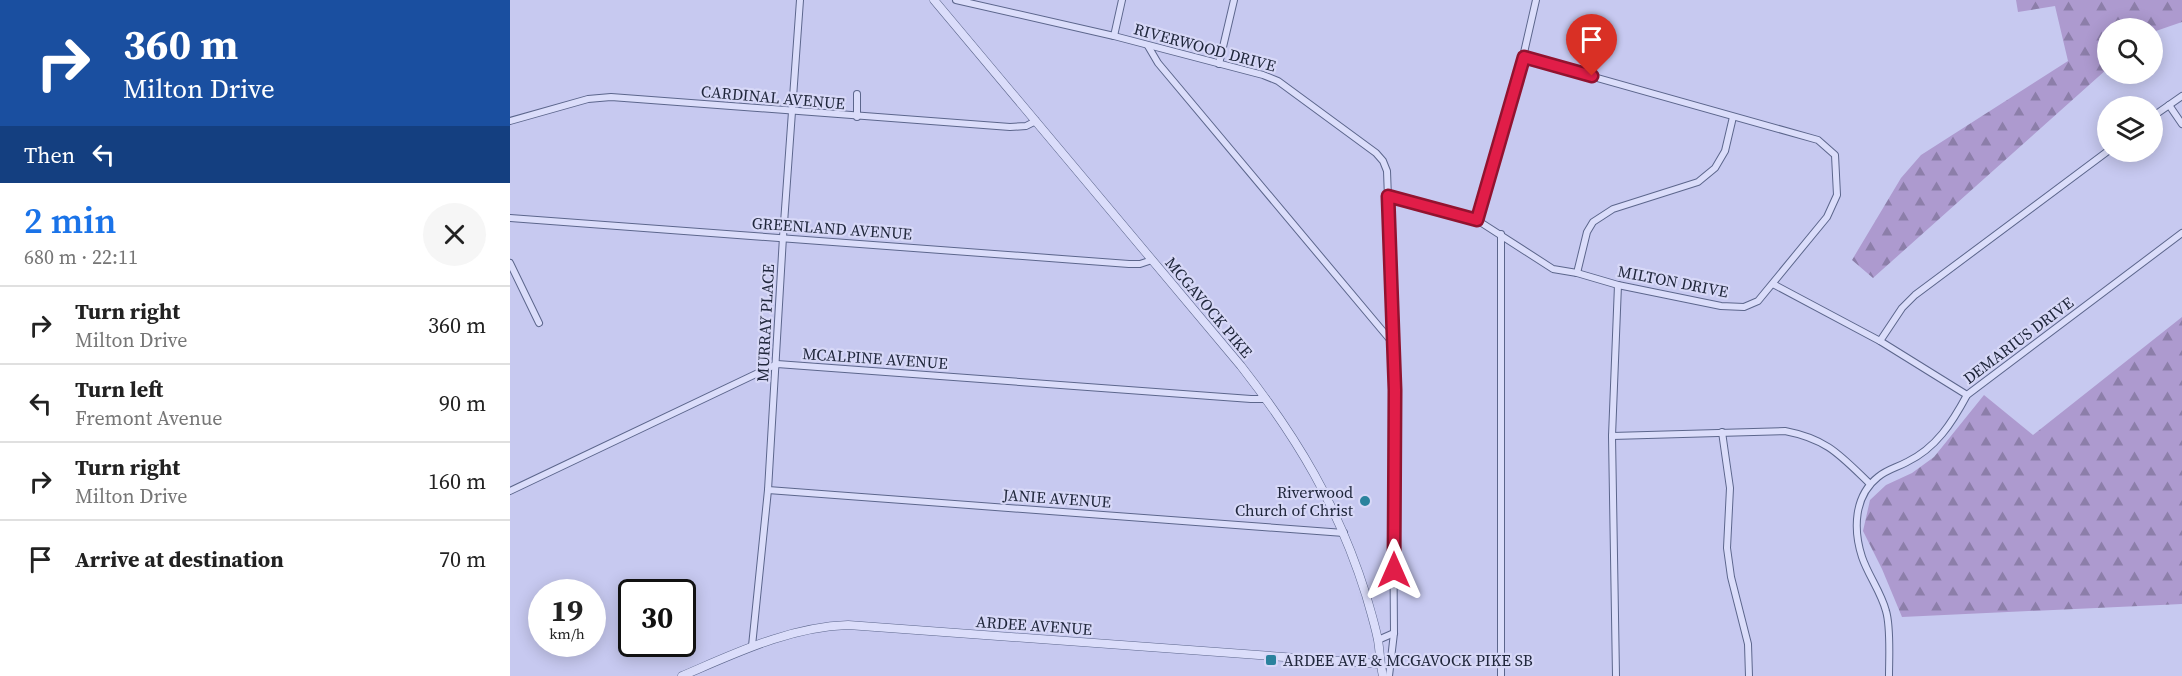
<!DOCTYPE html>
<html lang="en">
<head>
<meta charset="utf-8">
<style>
  body { margin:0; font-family:"Source Serif 4",serif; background:#f6f6f6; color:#222; height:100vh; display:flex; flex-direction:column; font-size:22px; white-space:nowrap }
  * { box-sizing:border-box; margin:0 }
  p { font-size:20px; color:#767676 }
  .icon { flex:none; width:33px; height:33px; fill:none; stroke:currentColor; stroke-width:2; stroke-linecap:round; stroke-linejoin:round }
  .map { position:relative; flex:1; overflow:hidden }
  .drawer { display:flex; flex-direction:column; background:#fff; width:510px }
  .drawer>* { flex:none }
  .top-card { background:#1a4fa0; color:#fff; overflow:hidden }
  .fabs { position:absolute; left:1587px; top:18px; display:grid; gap:12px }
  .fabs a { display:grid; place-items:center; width:66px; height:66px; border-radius:50%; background:#fff; box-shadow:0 3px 15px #0003; font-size:30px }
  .speed { position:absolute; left:18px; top:579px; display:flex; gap:12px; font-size:30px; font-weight:700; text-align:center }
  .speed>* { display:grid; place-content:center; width:78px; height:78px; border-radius:50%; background:#fff; box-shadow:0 3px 15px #0003; line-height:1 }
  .speed small { font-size:15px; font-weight:400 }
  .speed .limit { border:3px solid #111; border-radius:9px; background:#fff; color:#111 }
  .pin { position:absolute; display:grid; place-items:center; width:51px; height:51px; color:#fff; margin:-62px -26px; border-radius:50% 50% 50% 0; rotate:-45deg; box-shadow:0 0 6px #0007 }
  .pin .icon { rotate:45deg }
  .me { position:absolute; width:66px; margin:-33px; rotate:0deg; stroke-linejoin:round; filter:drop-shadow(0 0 4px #0008) }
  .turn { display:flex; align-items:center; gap:21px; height:126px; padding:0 24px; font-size:27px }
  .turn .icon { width:78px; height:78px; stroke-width:2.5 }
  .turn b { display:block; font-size:42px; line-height:51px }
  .then { display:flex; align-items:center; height:57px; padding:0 24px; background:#0003; gap:12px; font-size:22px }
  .round { display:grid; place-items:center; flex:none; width:63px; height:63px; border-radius:32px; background:#f6f6f6 }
  .head { display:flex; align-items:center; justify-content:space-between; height:102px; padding:0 24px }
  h1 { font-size:36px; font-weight:600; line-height:45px; color:#1a73e8 }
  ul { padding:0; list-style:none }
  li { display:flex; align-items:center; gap:18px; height:78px; padding:0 24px; border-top:2px solid #e0e0e0 }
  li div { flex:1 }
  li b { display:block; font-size:22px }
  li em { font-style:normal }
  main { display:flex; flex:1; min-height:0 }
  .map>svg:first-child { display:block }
  .forest { fill:url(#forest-firs) }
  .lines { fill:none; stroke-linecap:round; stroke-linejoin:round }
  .minor-casing { stroke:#5c668c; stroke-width:8 }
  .tertiary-casing { stroke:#5c668c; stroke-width:9 }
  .minor { stroke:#dbddfa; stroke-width:6 }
  .tertiary { stroke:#dbddfa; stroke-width:8 }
  .route-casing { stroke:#92132f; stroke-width:15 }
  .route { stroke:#e11d48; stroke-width:10 }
  .poi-dot { fill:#2a829d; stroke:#d7d8f7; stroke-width:2 }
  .labels { text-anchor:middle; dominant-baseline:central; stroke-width:4.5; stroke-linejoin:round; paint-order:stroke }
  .street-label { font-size:16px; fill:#20273c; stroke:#d7d8f7 }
  .poi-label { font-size:16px; fill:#20273c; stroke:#d7d8f7; text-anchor:end }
</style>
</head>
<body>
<main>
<section class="drawer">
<div class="top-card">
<div class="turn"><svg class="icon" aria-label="right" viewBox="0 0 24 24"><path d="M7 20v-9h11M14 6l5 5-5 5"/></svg><div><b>360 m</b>Milton Drive</div></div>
<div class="then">Then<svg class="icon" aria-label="left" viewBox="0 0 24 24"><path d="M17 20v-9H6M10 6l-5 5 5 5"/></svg></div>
</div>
<div class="head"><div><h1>2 min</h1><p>680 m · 22:11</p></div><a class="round"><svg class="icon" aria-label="close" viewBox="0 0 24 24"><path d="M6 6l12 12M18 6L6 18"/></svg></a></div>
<ul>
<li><svg class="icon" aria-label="right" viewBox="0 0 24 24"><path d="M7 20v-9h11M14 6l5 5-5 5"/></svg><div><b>Turn right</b><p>Milton Drive</p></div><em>360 m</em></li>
<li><svg class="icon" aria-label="left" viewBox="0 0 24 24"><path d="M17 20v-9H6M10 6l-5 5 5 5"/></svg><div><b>Turn left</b><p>Fremont Avenue</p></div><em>90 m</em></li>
<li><svg class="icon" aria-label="right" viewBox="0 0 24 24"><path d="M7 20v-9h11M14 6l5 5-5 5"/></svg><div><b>Turn right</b><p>Milton Drive</p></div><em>160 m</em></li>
<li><svg class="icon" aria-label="arrive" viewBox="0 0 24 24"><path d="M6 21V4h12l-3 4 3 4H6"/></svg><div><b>Arrive at destination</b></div><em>70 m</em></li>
</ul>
</section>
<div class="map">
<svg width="1672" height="676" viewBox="0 0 1672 676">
  <defs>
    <pattern id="forest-firs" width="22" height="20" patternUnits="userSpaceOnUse" patternTransform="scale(1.5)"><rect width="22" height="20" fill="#ad9acf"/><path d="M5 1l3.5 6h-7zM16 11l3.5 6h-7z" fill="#8c7ea9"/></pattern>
  </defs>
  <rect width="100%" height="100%" fill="#c7c9f0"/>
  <g class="forest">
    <polygon points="1506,0 1672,0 1672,22 1643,32 1642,28 1598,28 1597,69 1363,278 1342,260 1391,178 1411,155 1558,61 1545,6 1508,12"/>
    <polygon points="1672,317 1672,604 1392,617 1372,569 1353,531 1360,500 1376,485 1402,473 1424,457 1474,395 1523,435"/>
  </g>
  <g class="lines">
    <g class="minor-casing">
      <g id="minor">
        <polyline points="446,0 604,36 753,75 768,81 866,153 873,161 877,171 885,390 883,504 884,633 879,676"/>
        <polyline points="604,36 612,0"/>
        <polyline points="638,46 648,63 882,342"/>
        <polyline points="709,64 724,0"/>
        <polyline points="347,94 347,117"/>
        <polyline points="1659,105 1672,124"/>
        <polyline points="1642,117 1672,96"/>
        <polyline points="0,121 78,99 101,97 500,127 516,126 526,121"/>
        <polyline points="878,196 967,220 1043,269 1067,273 1108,285 1211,306 1234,307 1248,301 1317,217 1327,195 1325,155 1308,140 1013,57"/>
        <polyline points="0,218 619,264 630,264 642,260"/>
        <polyline points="967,220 1013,57 1026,0"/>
        <polyline points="0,263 29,323"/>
        <polyline points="1067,273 1077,232 1083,222 1103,209 1188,182 1205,168 1215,151 1223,117"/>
        <polyline points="1263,284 1370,341 1457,395"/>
        <polyline points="1370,341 1392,308 1405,295 1598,151"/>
        <polyline points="1212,432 1220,488 1217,548 1221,577 1238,644 1239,676"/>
        <path d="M 1102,436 L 1275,431 C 1317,439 1330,455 1360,484"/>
        <polyline points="258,490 834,533"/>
        <polyline points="0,491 267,364 741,399 756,399"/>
        <polyline points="868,640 884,633"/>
        <polyline points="242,646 258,490 273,237 290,0"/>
        <polyline points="991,676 991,234"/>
        <polyline points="1106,676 1102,436 1108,285"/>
        <path d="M 1379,676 C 1379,658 1381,628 1376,611 C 1371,592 1358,575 1352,557 C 1343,529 1344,496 1368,477 C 1378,469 1386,468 1397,462 C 1426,448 1442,423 1457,395 L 1672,233"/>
      </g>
    </g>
    <g class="tertiary-casing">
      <g id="tertiary">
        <path d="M 424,0 L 731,366 C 788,439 828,506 856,595 C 860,609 865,625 868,640 C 870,652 870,664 873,676"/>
        <path d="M 172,676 C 226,653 279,627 338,625 L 870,664"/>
      </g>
    </g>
    <use href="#minor" class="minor"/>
    <use href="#tertiary" class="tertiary"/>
  </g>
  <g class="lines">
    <g class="route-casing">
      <polyline id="route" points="884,570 885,390 878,196 967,220 1014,57 1082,76"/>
    </g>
    <use href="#route" class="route"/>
  </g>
  <g class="poi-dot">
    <circle cx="855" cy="501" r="6"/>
    <rect x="755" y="654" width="12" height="12" rx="3"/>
  </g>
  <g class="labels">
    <g class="street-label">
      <text transform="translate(695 47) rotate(15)">RIVERWOOD DRIVE</text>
      <text transform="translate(263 97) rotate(5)">CARDINAL AVENUE</text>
      <text transform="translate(322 228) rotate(4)">GREENLAND AVENUE</text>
      <text transform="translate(1163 281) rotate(11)">MILTON DRIVE</text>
      <text transform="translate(699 307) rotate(50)">MCGAVOCK PIKE</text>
      <text transform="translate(255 323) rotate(-87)">MURRAY PLACE</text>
      <text transform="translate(1508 340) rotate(-37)">DEMARIUS DRIVE</text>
      <text transform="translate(365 358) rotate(4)">MCALPINE AVENUE</text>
      <text transform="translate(547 498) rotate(4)">JANIE AVENUE</text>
      <text transform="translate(524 625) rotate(4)">ARDEE AVENUE</text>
    </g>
    <g class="poi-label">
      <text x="843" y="492">Riverwood<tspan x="843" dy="18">Church of Christ</tspan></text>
      <text x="773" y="660" text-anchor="start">ARDEE AVE &amp; MCGAVOCK PIKE SB</text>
    </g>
  </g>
</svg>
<div class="fabs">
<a><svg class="icon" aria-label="search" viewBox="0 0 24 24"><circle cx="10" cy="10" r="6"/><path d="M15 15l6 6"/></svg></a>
<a><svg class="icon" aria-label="layers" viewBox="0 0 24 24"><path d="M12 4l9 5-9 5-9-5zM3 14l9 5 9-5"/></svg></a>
</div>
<div class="speed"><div>19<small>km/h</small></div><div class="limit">30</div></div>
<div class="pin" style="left:1082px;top:76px;background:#d93025"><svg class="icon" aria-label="arrive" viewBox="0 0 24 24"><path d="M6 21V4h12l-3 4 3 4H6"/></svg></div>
<svg class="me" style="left:884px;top:570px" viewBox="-20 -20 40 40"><path d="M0-17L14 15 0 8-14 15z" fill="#e11d48" stroke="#fff" stroke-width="4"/></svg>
</div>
</main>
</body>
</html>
